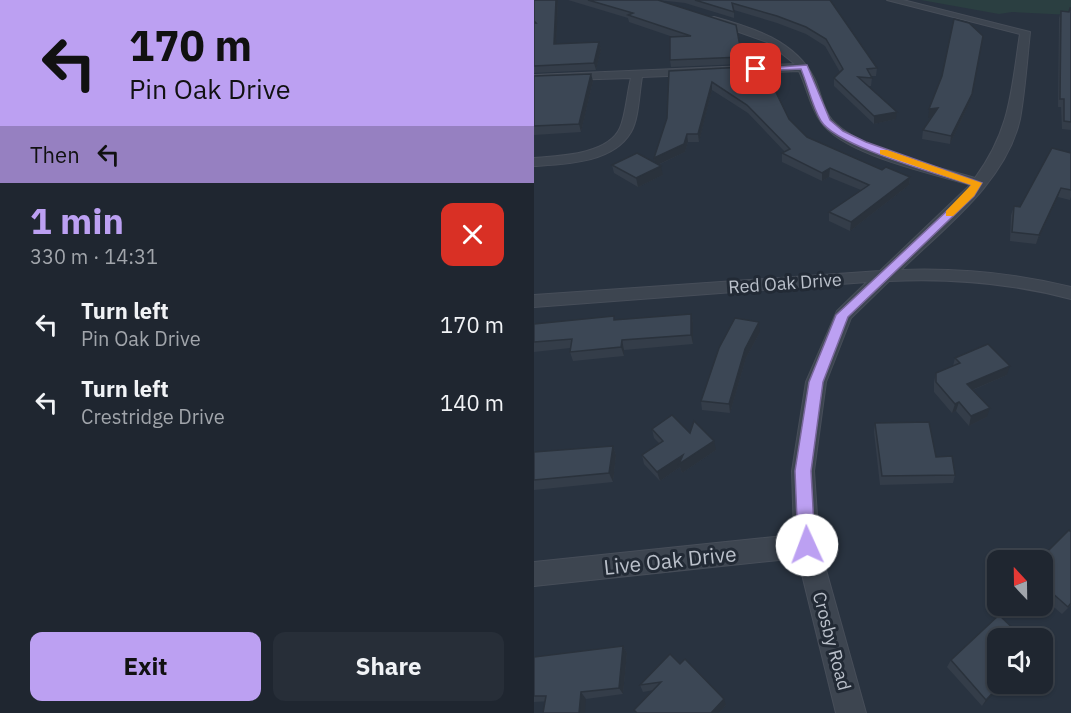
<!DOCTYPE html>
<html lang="en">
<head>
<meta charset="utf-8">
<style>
  body { margin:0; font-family:"IBM Plex Sans",sans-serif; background:#272e38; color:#f1f3f6; height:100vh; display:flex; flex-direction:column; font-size:22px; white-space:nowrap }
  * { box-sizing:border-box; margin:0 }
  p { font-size:20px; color:#a1a5ab }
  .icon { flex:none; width:33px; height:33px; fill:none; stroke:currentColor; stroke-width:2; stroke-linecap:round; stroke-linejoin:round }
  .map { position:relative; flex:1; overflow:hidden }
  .details { display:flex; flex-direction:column; background:#1f2630; width:534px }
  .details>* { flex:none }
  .guide { background:#bca0f2; color:#111; overflow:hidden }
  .needle { width:39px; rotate:338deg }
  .fabs { position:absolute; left:453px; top:550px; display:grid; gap:12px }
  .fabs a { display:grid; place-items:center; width:66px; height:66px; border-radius:12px; background:#1f2630; box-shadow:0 2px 4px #0004,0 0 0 2px #3c434c; font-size:30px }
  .pin { position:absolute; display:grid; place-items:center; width:51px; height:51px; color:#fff; margin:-26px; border-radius:12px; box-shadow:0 3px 9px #0006 }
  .me { position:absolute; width:66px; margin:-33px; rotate:358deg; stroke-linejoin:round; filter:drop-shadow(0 0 4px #0008) }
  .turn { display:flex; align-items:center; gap:21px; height:126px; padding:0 30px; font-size:27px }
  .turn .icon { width:78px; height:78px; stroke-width:2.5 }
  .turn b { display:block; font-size:42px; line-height:51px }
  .then { display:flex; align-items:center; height:57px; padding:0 30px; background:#0003; gap:12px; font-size:22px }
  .round { display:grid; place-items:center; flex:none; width:63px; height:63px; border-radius:12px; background:#272e38 }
  .headline { display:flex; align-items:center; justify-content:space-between; height:102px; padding:0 30px }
  h1 { font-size:36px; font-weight:700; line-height:45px; color:#bca0f2 }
  .button { display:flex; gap:12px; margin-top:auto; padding:12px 30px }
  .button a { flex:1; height:69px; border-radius:12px; background:#bca0f2; color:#111; font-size:24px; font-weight:700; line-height:69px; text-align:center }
  .button a+a { background:#272e38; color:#f1f3f6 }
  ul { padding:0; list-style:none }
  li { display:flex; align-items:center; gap:18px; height:78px; padding:0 30px }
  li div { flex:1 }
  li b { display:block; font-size:22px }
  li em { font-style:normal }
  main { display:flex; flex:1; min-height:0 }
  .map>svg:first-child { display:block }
  .green { fill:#2b3f41 }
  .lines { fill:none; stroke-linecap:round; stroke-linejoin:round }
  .minor-casing { stroke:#474e59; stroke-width:2 }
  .minor { fill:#3d4550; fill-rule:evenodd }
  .wall { fill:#343d49 }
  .shaded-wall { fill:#2a323c }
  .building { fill:#3c4755; stroke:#2a323c; stroke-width:1.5 }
  .route { fill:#bca0f2; stroke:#7a689d; stroke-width:1.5 }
  .slow { fill:#f59e0b }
  .labels { text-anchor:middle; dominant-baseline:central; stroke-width:6; stroke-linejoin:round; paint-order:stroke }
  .street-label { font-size:18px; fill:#bac0ca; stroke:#222a35 }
  .near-street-label { font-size:21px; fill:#bac0ca; stroke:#222a35 }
</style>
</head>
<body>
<main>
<section class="details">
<div class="guide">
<div class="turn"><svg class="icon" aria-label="left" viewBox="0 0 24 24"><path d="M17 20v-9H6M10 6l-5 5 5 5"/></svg><div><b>170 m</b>Pin Oak Drive</div></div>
<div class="then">Then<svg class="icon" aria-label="left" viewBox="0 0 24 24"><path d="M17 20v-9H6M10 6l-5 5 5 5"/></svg></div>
</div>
<div class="headline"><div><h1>1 min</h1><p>330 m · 14:31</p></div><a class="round" style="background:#d93025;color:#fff"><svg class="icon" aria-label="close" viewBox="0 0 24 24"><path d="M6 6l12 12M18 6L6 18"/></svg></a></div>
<ul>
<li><svg class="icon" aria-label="left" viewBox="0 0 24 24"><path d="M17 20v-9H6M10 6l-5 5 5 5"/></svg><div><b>Turn left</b><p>Pin Oak Drive</p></div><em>170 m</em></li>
<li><svg class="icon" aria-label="left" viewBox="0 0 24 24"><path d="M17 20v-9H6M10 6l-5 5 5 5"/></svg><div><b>Turn left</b><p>Crestridge Drive</p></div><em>140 m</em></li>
</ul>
<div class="button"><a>Exit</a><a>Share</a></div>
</section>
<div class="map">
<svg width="537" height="713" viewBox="0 0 537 713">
  <rect width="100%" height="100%" fill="#293340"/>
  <polygon class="green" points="387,0 537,0 537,15 478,12 465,14"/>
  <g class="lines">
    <g class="minor-casing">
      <path id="minor" d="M 353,0 L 369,0 L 496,32 C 493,61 491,91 486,119 C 472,182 410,228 367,270 C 425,268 480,273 537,287 L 537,299 C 477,283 417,278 355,281 L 317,318 L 292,382 L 280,471 L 285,545 L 332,713 L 302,713 L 264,558 L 0,586 L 0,562 L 260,535 L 258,471 L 272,382 L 303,311 L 333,282 L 0,307 L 0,295 L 346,271 L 436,185 C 397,173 310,155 287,122 C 276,107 273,87 265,71 L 108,77 C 105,93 105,118 97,132 C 79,163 32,164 0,166 L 0,158 C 24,156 74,155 86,128 C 92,114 93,93 97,78 L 0,81 L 0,75 L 261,64 L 233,42 L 177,22 L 177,18 L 180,17 C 220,28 261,41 280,78 C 287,91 288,109 298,120 C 330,153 399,165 441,178 C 477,129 477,91 486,34 Z"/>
    </g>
    <use href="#minor" class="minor"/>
  </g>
  <g class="wall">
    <polygon points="0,0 24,0 22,44 65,42 67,50 62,70 0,73"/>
    <polygon points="34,0 124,0 208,57 209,64 137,67 136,60 139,37 95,22 94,18"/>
    <polygon points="124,0 296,0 343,68 342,76 337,76 338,78 337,86 333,86 362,119 340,124 300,86 300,78 306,72 291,46 272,34 243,23 200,10 200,18 151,3"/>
    <polygon points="536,8 537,8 537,130 528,129 527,107 524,107 525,18 527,11 535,12"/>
    <polygon points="135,71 211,73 234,75 234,80 255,119 273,137 348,170 376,177 375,185 316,231 295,221 295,212 327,190 295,177 288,181 248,162 248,153 251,152 214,113 178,90 165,142 154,142 151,152 124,165 129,175 104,187 80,173 78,165 121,163 120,158 133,118"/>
    <polygon points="0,76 59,81 47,132 0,135"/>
    <polygon points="436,102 416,144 388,139 389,130 397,117 394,118"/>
    <polygon points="537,153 537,197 536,200 524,197 502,244 476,241 477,215 480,206 486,207"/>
    <polygon points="157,314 159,323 159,344 90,350 90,356 39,361 36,352 36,348 0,352 0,324 81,320"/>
    <polygon points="226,332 212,358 196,413 168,410 167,401"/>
    <polygon points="421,358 473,375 439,390 453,417 435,426 422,411 418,413 400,392 400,382 402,373 419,366"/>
    <polygon points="341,423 402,457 421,475 419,483 346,485 340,432"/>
    <polygon points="118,429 156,433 182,450 148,473 146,467 126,481 110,464 108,455 126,444 120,438"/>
    <polygon points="79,446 82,455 79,482 0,490 0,452"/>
    <polygon points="537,532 537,605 528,614 508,597 508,561"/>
    <polygon points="89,646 93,653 89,694 52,699 0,702 0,657"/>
    <polygon points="417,660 464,684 448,706 413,667"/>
    <polygon points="146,664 192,705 185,713 102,713 100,710 120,690 109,692 106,685"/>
  </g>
  <g class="shaded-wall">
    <polygon points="22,0 24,0 22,51 20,44"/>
    <polygon points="449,36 436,102 416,144 417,136"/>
    <polygon points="65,42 67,50 62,70 60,63"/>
    <polygon points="57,74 59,81 47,132 45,124"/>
    <polygon points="178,82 178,90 165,142 164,134"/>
    <polygon points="404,108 402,116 394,118 395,109"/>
    <polygon points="363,112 362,119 340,124 340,116"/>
    <polygon points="153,134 154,142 151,152 121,166 120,158"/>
    <polygon points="127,166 129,175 104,187 102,178"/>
    <polygon points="296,168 295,177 288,181 288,173"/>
    <polygon points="376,177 375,185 316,231 317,222"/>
    <polygon points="527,188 524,197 502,244 505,235"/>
    <polygon points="157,314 159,323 159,344 157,335"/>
    <polygon points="225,322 226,332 212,358 196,413 195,404 211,349"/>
    <polygon points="88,340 90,350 90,356 87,347"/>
    <polygon points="476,366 473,375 431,393 433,384"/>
    <polygon points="425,402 422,411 418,413 421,404"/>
    <polygon points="456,408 453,417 435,426 437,416"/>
    <polygon points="180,441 182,450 148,473 146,467 126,481 123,472 149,455"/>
    <polygon points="79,446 82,455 79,482 75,473"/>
    <polygon points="89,646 93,653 89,694 85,688"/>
    <polygon points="467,684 469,684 448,706 452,700"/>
    <polygon points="47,692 52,699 51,713 45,713"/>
    <polygon points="190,699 192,705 185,713 177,713"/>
  </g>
  <g class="building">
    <polygon points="0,0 22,0 20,44 65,42 60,63 0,66 0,23 2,23 0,21"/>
    <polygon points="54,0 124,0 202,25 208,57 136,60 136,37 157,36 94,15 99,13"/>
    <polygon points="161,0 296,0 343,68 333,69 338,78 324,77 363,112 340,116 300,78 309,69 292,39 272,27 243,16 198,3 200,12"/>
    <polygon points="536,8 537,8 537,122 530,121 530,99 526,99 527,11 535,12"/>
    <polygon points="420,19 435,23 449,36 438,94 417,136 389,130 404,108 395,109 408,76"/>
    <polygon points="210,67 211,73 234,75 234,80 236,80 255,119 273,137 348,170 352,167 376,177 317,222 295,212 335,185 296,168 288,173 248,153 256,149 213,105 178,82 164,134 153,134 150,144 120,158 133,118 135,71"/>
    <polygon points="57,74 45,124 0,126 0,76"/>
    <polygon points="518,148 537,153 537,190 527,188 505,235 478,232 480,206 486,207"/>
    <polygon points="103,153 127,166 102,178 78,165"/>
    <polygon points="157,314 157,335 88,340 87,347 36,352 38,339 0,342 0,324 80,316 80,320"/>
    <polygon points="201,318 225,322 211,349 195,404 167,401 185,348"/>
    <polygon points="454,344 476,366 433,384 456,408 437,416 425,402 421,404 402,382 402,373 426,363 421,358"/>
    <polygon points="138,415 156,433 160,421 180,441 145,464 149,455 123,472 108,455 129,441 118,429"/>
    <polygon points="395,422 402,457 418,456 421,475 348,476 341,423"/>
    <polygon points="79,446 75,473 0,480 0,452"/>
    <polygon points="535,530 537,532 537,603 534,607 508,584 508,561 504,561"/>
    <polygon points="465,615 490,639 464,639 464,684 467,684 452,700 417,660"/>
    <polygon points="89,646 85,688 47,692 45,713 9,713 12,696 0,696 0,657"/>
    <polygon points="136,654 146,664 151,659 190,699 177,713 103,713 100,710 127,682 106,685"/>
  </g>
  <path class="route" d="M 273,65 L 296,120 L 309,131 L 332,142 L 448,183 L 440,196 L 314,317 L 289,382 L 277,471 L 281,545 L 279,551 L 273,553 L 266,551 L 264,545 L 261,471 L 275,382 L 302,315 L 433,192 L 437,185 C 406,174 303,147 287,121 C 278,106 274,86 267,69 L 222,71 L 219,69 Z"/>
  <polygon class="slow" points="346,150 353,150 448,183 440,196 419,216 412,216 412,211 437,185 346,154"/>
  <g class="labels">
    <g class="street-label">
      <text transform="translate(251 283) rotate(-4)">Red Oak Drive</text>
      <text transform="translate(298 641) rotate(75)">Crosby Road</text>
    </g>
    <g class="near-street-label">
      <text transform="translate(136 560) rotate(-6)">Live Oak Drive</text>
    </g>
  </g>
</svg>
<div class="fabs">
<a><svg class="needle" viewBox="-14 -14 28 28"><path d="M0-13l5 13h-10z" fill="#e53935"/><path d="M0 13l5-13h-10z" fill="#a1a5ab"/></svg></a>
<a><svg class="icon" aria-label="sound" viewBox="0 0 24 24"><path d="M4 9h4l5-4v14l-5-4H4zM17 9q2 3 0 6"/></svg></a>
</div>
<div class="pin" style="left:222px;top:69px;background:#d93025"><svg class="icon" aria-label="arrive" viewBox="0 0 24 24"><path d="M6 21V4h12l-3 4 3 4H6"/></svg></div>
<svg class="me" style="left:273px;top:545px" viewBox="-20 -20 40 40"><circle r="19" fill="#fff"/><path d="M0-13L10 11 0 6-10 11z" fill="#bca0f2"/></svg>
</div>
</main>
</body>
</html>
